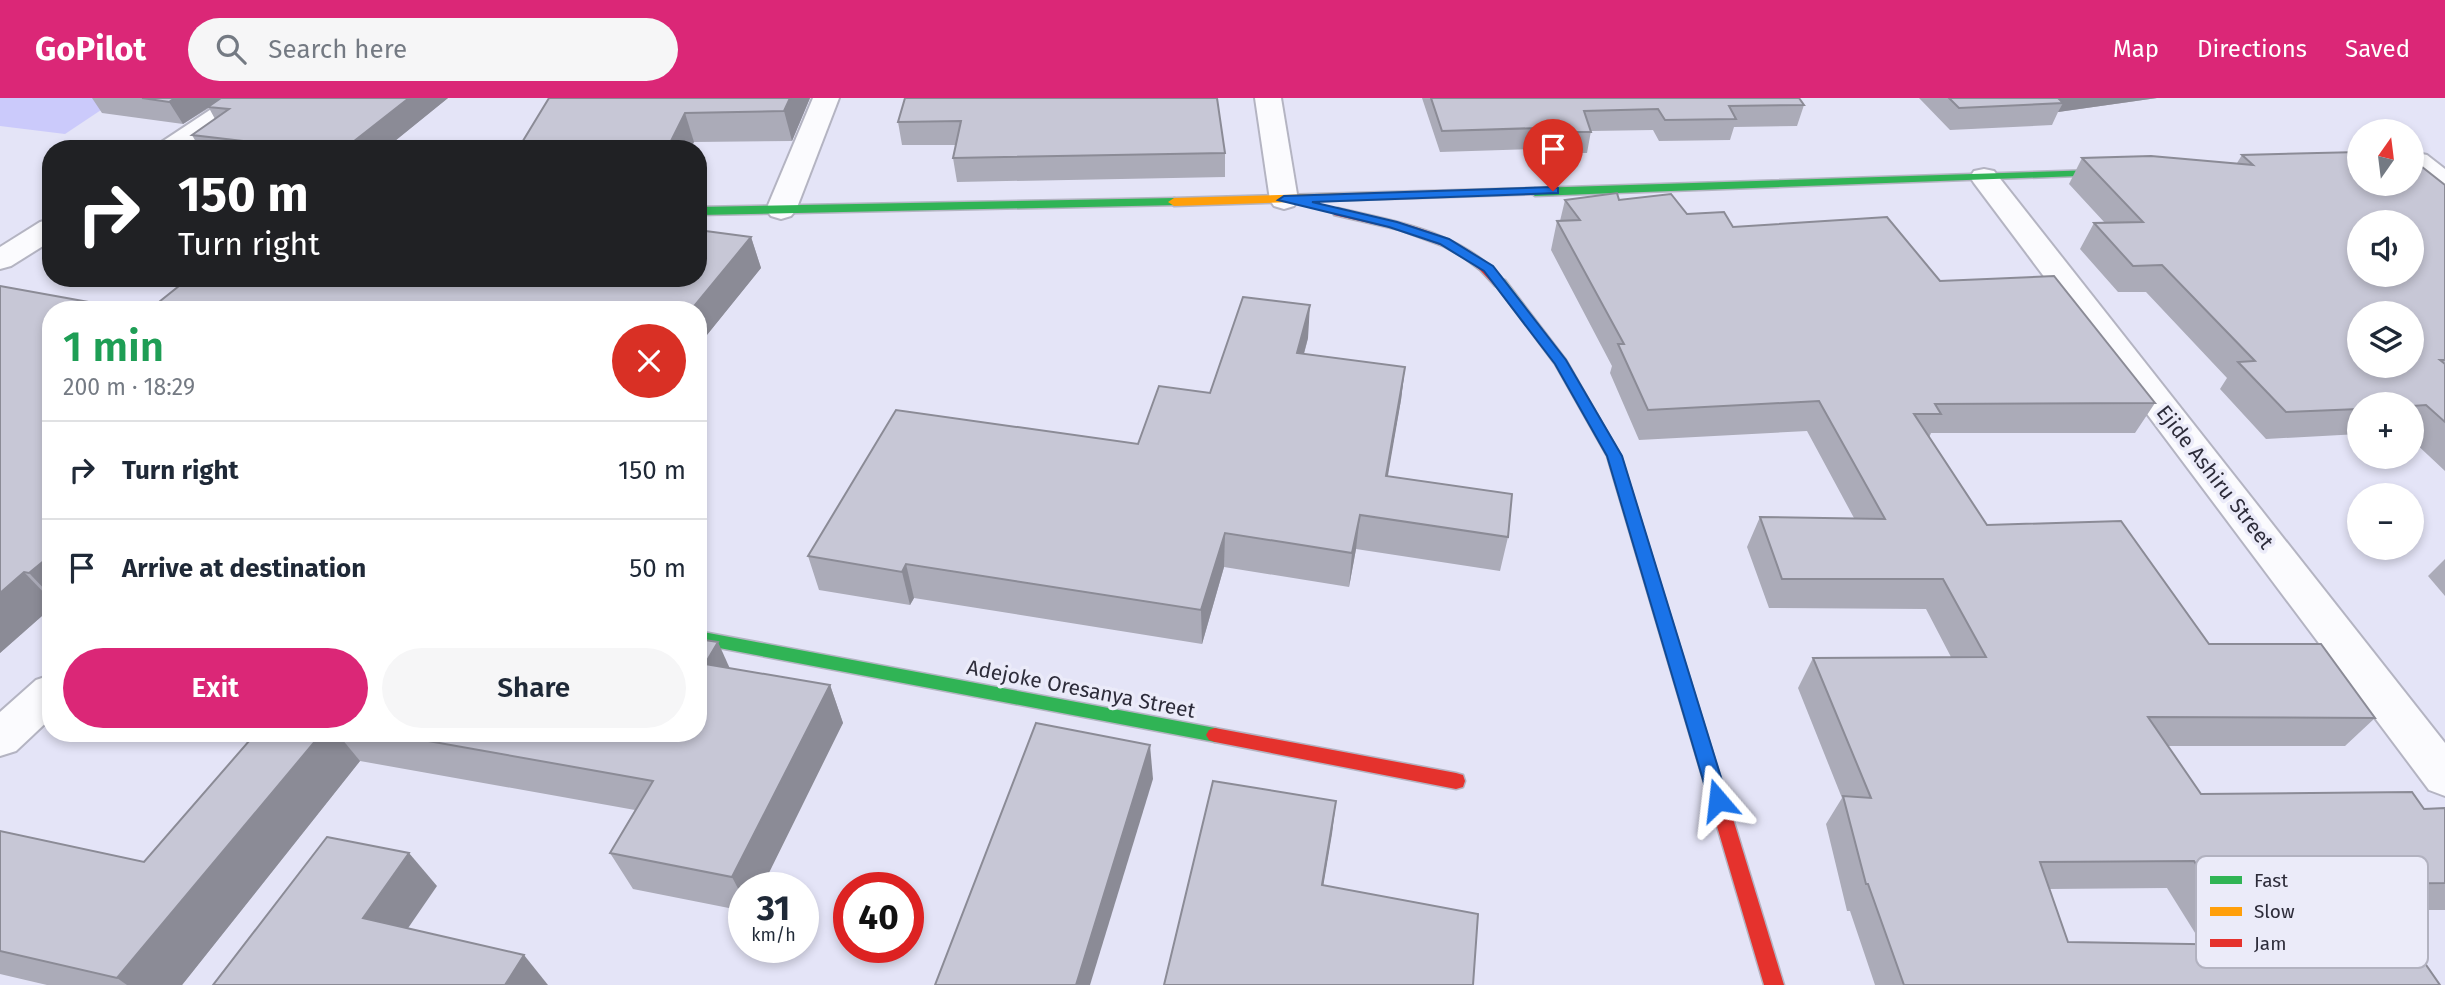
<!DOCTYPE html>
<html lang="en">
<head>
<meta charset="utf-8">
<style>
  body { margin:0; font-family:"Fira Sans",sans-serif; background:#f6f6f7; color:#1f2937; height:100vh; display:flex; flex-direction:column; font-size:26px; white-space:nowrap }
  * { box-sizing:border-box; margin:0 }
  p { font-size:23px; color:#747a83 }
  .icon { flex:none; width:38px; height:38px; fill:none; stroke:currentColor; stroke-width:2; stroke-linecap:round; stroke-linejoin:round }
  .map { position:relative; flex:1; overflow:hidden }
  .panel { position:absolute; left:42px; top:203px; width:665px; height:441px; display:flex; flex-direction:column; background:#fff; border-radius:28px; box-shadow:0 4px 10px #0003 }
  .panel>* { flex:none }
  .top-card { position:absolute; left:42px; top:42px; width:665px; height:147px; border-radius:28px; box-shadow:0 4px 10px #0003; background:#202124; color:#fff; overflow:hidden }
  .needle { width:46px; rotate:14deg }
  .buttons { position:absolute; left:2347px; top:21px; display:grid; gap:14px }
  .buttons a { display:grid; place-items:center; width:77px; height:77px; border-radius:50%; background:#fff; box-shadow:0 4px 10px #0003; font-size:35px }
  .speed { position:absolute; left:728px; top:774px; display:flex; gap:14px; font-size:35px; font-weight:700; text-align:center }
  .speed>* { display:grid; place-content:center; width:91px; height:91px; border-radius:50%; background:#fff; box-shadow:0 4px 10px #0003; line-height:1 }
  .speed small { font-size:18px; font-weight:400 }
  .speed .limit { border:10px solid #d22; background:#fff; color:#111 }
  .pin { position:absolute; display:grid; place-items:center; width:60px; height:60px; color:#fff; margin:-72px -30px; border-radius:50% 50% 50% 0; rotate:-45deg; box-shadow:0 0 7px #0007 }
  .pin .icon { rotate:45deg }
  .me { position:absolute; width:77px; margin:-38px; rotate:343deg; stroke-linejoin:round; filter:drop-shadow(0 0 5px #0008) }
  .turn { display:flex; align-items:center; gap:24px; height:147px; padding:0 21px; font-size:32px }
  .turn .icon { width:91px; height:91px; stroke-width:2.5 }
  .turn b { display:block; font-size:49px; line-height:60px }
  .round { display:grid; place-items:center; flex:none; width:74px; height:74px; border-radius:37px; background:#f6f6f7 }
  .overview { display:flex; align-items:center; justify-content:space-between; height:119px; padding:0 21px }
  h1 { font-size:42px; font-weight:600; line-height:52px; color:#1e9e55 }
  .action { display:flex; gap:14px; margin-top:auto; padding:14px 21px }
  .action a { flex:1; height:80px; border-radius:42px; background:#db2777; color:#fff; font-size:28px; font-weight:600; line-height:80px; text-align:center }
  .action a+a { background:#f6f6f7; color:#1f2937 }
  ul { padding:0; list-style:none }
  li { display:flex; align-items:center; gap:21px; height:98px; padding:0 21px; border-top:2px solid #e0e1e3 }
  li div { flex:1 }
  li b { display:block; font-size:26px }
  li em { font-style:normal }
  header { display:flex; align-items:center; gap:42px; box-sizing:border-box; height:98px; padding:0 35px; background:#db2777; color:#fff }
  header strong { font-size:33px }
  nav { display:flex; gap:38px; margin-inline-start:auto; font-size:24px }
  .search { width:490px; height:63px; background:#f6f6f7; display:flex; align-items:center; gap:18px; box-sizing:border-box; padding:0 24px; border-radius:38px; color:#747a83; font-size:26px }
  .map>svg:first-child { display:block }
  .green { fill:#cbcafb }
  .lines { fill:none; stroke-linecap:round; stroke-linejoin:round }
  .street-casing { stroke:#b4b4c2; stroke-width:4 }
  .fast-casing { stroke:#b4b4c2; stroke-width:3 }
  .slow-casing { stroke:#b4b4c2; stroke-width:3 }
  .jam-casing { stroke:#b4b4c2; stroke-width:3 }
  .street { fill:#fbfbfe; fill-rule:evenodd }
  .fast { fill:#30b455; fill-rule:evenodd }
  .slow { fill:#ff9f0a; fill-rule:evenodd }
  .jam { fill:#e5322d; fill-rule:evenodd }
  .wall { fill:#ababb8; fill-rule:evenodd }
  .shaded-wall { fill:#8b8b96 }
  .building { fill:#c7c7d6; stroke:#8b8b96; stroke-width:2; fill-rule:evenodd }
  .route { fill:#1a73e8; stroke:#114b97; stroke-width:2 }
  .labels { text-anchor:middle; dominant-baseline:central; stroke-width:7; stroke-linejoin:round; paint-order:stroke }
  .street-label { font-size:21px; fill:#2d2c3a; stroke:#ebebf9 }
  .key { fill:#ebebf9; stroke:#b2b2c0; stroke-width:2 }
  .key-label { font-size:19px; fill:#2d2c3a }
</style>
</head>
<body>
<header>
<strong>GoPilot</strong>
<div class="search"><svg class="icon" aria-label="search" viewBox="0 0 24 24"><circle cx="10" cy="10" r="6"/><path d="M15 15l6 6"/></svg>Search here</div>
<nav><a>Map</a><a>Directions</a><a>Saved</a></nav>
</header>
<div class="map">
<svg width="2445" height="887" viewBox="0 0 2445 887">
  <rect width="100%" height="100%" fill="#e4e4f7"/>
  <polygon class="green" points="0,0 119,0 65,36 0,28"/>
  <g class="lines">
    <g class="street-casing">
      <g id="street">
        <polygon points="228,0 258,0 254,6 189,51 156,51 160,45"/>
        <polygon points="813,0 839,0 796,112 791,118 781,121 771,118 766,112"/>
        <polygon points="1255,0 1281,0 1298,102 1294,108 1284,111 1274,108 1270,102"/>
        <polygon points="2417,55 2427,57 2445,71 2445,94 2435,91 2412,72 2412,56"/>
        <polygon points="1984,71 1994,73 2445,645 2445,698 2429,692 1974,85 1970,79 1974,73"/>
        <polygon points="51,121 51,143 11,168 0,171 0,149 40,124"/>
        <polygon points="51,577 51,620 16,653 0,658 0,614 36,582"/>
      </g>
    </g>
    <g class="fast-casing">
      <g id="fast">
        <polygon points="2127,71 2131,72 2131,76 1535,98 1529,94 1535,90"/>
        <polygon points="1174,100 1178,101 1178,107 698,117 698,109"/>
        <polygon points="1500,181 1505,182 1566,262 1621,358 1726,698 1724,704 1717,706 1710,704 1708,698 1607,358 1555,266 1494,185"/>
        <polygon points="698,533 1215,630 1221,632 1224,637 1221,642 1215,644 698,546"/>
      </g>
    </g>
    <g class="slow-casing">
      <polygon id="slow" points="1535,90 1541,94 1539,96 1174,108 1168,104 1174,100"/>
    </g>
    <g class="jam-casing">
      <g id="jam">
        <path d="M 1338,110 C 1397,124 1466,134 1506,185 L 1500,189 L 1495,188 L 1480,172 L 1463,159 L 1443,148 L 1400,132 L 1334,117 L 1334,111 Z"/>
        <polygon points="1215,630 1456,675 1463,677 1465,683 1463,689 1456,691 1215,644 1209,642 1206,637 1209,632"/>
        <polygon points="1717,690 1724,692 1726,698 1784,887 1764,887 1708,698 1710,692"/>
      </g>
    </g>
    <use href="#street" class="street"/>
    <use href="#fast" class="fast"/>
    <use href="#slow" class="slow"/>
    <use href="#jam" class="jam"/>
  </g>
  <g class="wall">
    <polygon points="92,0 448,0 385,51 200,51 192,37 215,21 209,10 183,26 102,15"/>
    <polygon points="549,0 810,0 792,43 694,44"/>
    <polygon points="905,0 1225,55 1225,79 957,84 953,60 956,47 902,47 898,24"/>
    <polygon points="1422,0 1799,0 1804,7 1797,28 1734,29 1730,42 1659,43 1653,32 1591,33 1587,55 1535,55 1534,51 1440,54"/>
    <polygon points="1919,0 2157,0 2058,14 2052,27 1950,32"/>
    <polygon points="2242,57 2445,87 2445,373 2412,342 2412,306 2359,306 2359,336 2266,341 2220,291 2227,280 2146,194 2118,194 2080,151 2094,125 2105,125 2069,86 2082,60 2237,65"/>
    <path d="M 1565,102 L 1619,102 L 1687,116 L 1733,129 L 1940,183 L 2155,305 L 2135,335 L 1931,335 L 1929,340 L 1987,427 L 2209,546 L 2375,620 L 2345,648 L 2168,648 L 2201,696 L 2424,711 L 2445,710 L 2445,812 L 2389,812 L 2440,887 L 1875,887 L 1850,813 L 1847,813 L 1826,726 L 1842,700 L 1798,590 L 1813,560 L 1951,559 L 1926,511 L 1769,510 L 1747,449 L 1760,419 L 1854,420 L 1807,333 L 1639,342 L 1610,275 L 1612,268 L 1551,152 L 1557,123 L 1560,123 ZM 2167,790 L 2202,846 L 2068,844 L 2049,791 Z"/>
    <polygon points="751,139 761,170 698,248 698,212 149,212 698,180"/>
    <polygon points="0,188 51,212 51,510 0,555"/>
    <polygon points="1308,240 1304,256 1405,269 1401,302 1387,378 1508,439 1500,473 1356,451 1349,489 1224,469 1202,546 914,500 910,507 819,492 808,458 1138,346 1210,295"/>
    <polygon points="2445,461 2445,498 2428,478"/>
    <polygon points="730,570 830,587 843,625 744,789 744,813 633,791 610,755 635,712 360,663 182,887 47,887 0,876 0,733 144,764 256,635 698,635"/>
  </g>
  <g class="shaded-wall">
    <polygon points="175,0 223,0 183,26 169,4"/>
    <polygon points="409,0 448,0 385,51 344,51"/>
    <polygon points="790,0 810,0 792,43 784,13"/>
    <polygon points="2049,0 2157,0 2058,14 2063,5"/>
    <polygon points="685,15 694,44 691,51 667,51"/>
    <polygon points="751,139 761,170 698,248 698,212 691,212"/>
    <polygon points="414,180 458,180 430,210 414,182"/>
    <polygon points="350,204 354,212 342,212"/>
    <polygon points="1310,207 1308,240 1295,288 1297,255"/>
    <polygon points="1405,269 1401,302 1382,412 1386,378"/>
    <polygon points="1360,417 1356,451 1349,489 1352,455"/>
    <polygon points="1225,435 1224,469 1202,546 1201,512"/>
    <polygon points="51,457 51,498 29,475"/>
    <polygon points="906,466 914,500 910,507 902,474"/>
    <polygon points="24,474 51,502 51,510 0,555 0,495"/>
    <polygon points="718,544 735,582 705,566"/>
    <polygon points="830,587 843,625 762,789 744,789 744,802 732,779"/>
    <polygon points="322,635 337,635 360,663 182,887 127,887 117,880"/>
    <polygon points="1150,647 1153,681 1090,887 1076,887"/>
    <polygon points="1336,703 1332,736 1318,819 1322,787"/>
    <polygon points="409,755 437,788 393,852 363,820"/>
    <polygon points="524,857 548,887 505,887"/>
  </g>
  <g class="building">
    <polygon points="142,0 175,0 169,4"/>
    <polygon points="221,0 409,0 344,51 310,51 192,37 229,11 208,9"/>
    <polygon points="549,0 790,0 784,13 685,15 667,51 518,51"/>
    <polygon points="905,0 1217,0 1225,55 953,60 961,23 898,24"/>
    <polygon points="1431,0 1799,0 1804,7 1729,8 1736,21 1665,22 1658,11 1584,13 1591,34 1539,34 1538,30 1442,33"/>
    <polygon points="1949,0 2058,0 2063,5 1959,10"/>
    <path d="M 2359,54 L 2359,86 L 2412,86 L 2412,61 L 2445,87 L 2445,262 L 2440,262 L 2445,266 L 2445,324 L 2426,307 L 2412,308 L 2412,306 L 2359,306 L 2359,311 L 2286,314 L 2238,264 L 2255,263 L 2162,167 L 2133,168 L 2094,125 L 2143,124 L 2082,60 L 2151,58 L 2253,67 L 2242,57 ZM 2359,124 L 2412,124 L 2412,177 L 2359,177 ZM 2359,215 L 2412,215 L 2412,268 L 2359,268 Z"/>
    <path d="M 1617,95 L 1619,102 L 1671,96 L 1687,116 L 1724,114 L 1733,129 L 1887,119 L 1940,183 L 2054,178 L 2155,305 L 1935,306 L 1941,316 L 1914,316 L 1987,427 L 2121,423 L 2209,546 L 2321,546 L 2375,620 L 2148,619 L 2201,696 L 2412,694 L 2424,711 L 2445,710 L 2445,785 L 2370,786 L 2440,887 L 1904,887 L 1868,786 L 1866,786 L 1843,698 L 1871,700 L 1813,560 L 1986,559 L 1943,481 L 1782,481 L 1760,419 L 1885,421 L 1819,303 L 1648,312 L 1618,246 L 1624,246 L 1557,123 L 1580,122 L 1565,102 ZM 2194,763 L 2249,847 L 2068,844 L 2040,764 Z"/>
    <polygon points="698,132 751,139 691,212 400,212 350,204 342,212 149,212 189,180 414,180 414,182 452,182 454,180 698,180"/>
    <polygon points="0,188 133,212 51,212 51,457 29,475 24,474 0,495"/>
    <polygon points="1243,199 1310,207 1297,255 1405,269 1386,378 1512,396 1508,439 1360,417 1352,455 1225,435 1201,512 906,466 902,474 808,458 896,312 1138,346 1159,288 1210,295"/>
    <polygon points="698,541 718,544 705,566 830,587 732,779 610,755 653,683 383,635 698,635"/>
    <polygon points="1036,625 1150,647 1076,887 935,887"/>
    <polygon points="256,635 322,635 117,880 0,853 0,733 144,764"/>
    <polygon points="1213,683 1336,703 1322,787 1478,816 1473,887 1164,887"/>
    <polygon points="327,739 409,755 363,820 524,857 505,887 213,887"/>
  </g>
  <polygon class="route" points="1553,89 1558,90 1558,95 1312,104 1397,124 1449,141 1493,168 1566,262 1622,358 1728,702 1725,707 1718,710 1712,707 1709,702 1607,358 1555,266 1484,173 1440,146 1389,129 1278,102 1284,98"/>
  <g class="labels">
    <g class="street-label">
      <text transform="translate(2215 379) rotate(52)">Ejide Ashiru Street</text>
      <text transform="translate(1081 591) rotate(11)">Adejoke Oresanya Street</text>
    </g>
  </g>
  <rect x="2196" y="758" width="232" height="112" rx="10" class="key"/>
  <rect x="2210" y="778" width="32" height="8" fill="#30b455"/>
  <rect x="2210" y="809" width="32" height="9" fill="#ff9f0a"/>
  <rect x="2210" y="841" width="32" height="8" fill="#e5322d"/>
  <g class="key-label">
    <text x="2254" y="789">Fast</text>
    <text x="2254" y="820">Slow</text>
    <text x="2254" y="852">Jam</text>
  </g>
</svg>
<div class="buttons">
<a><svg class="needle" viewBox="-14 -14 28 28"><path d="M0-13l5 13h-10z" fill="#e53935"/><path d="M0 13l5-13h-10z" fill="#747a83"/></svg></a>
<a><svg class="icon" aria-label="sound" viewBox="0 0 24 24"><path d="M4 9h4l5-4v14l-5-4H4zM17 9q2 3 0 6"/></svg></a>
<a><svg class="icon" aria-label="layers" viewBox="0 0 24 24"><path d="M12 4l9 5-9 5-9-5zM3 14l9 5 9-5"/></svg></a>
<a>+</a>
<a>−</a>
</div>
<div class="speed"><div>31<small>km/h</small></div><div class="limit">40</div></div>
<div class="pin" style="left:1553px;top:93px;background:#d93025"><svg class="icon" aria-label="arrive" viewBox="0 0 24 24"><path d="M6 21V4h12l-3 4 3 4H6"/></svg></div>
<svg class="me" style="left:1718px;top:702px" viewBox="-20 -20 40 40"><path d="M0-17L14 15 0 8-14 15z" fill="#1a73e8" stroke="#fff" stroke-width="4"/></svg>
<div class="top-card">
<div class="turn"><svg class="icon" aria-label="right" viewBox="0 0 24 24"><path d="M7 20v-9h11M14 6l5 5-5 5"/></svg><div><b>150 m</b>Turn right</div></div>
</div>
<section class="panel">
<div class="overview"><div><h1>1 min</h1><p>200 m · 18:29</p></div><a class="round" style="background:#d93025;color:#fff"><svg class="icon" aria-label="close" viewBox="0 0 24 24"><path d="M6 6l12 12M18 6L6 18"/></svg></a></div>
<ul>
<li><svg class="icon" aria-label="right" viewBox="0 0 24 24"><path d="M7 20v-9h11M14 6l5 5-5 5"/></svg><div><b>Turn right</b></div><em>150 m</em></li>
<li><svg class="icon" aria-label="arrive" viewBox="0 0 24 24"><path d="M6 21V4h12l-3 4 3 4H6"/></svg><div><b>Arrive at destination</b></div><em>50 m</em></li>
</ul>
<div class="action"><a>Exit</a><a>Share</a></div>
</section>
</div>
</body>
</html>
